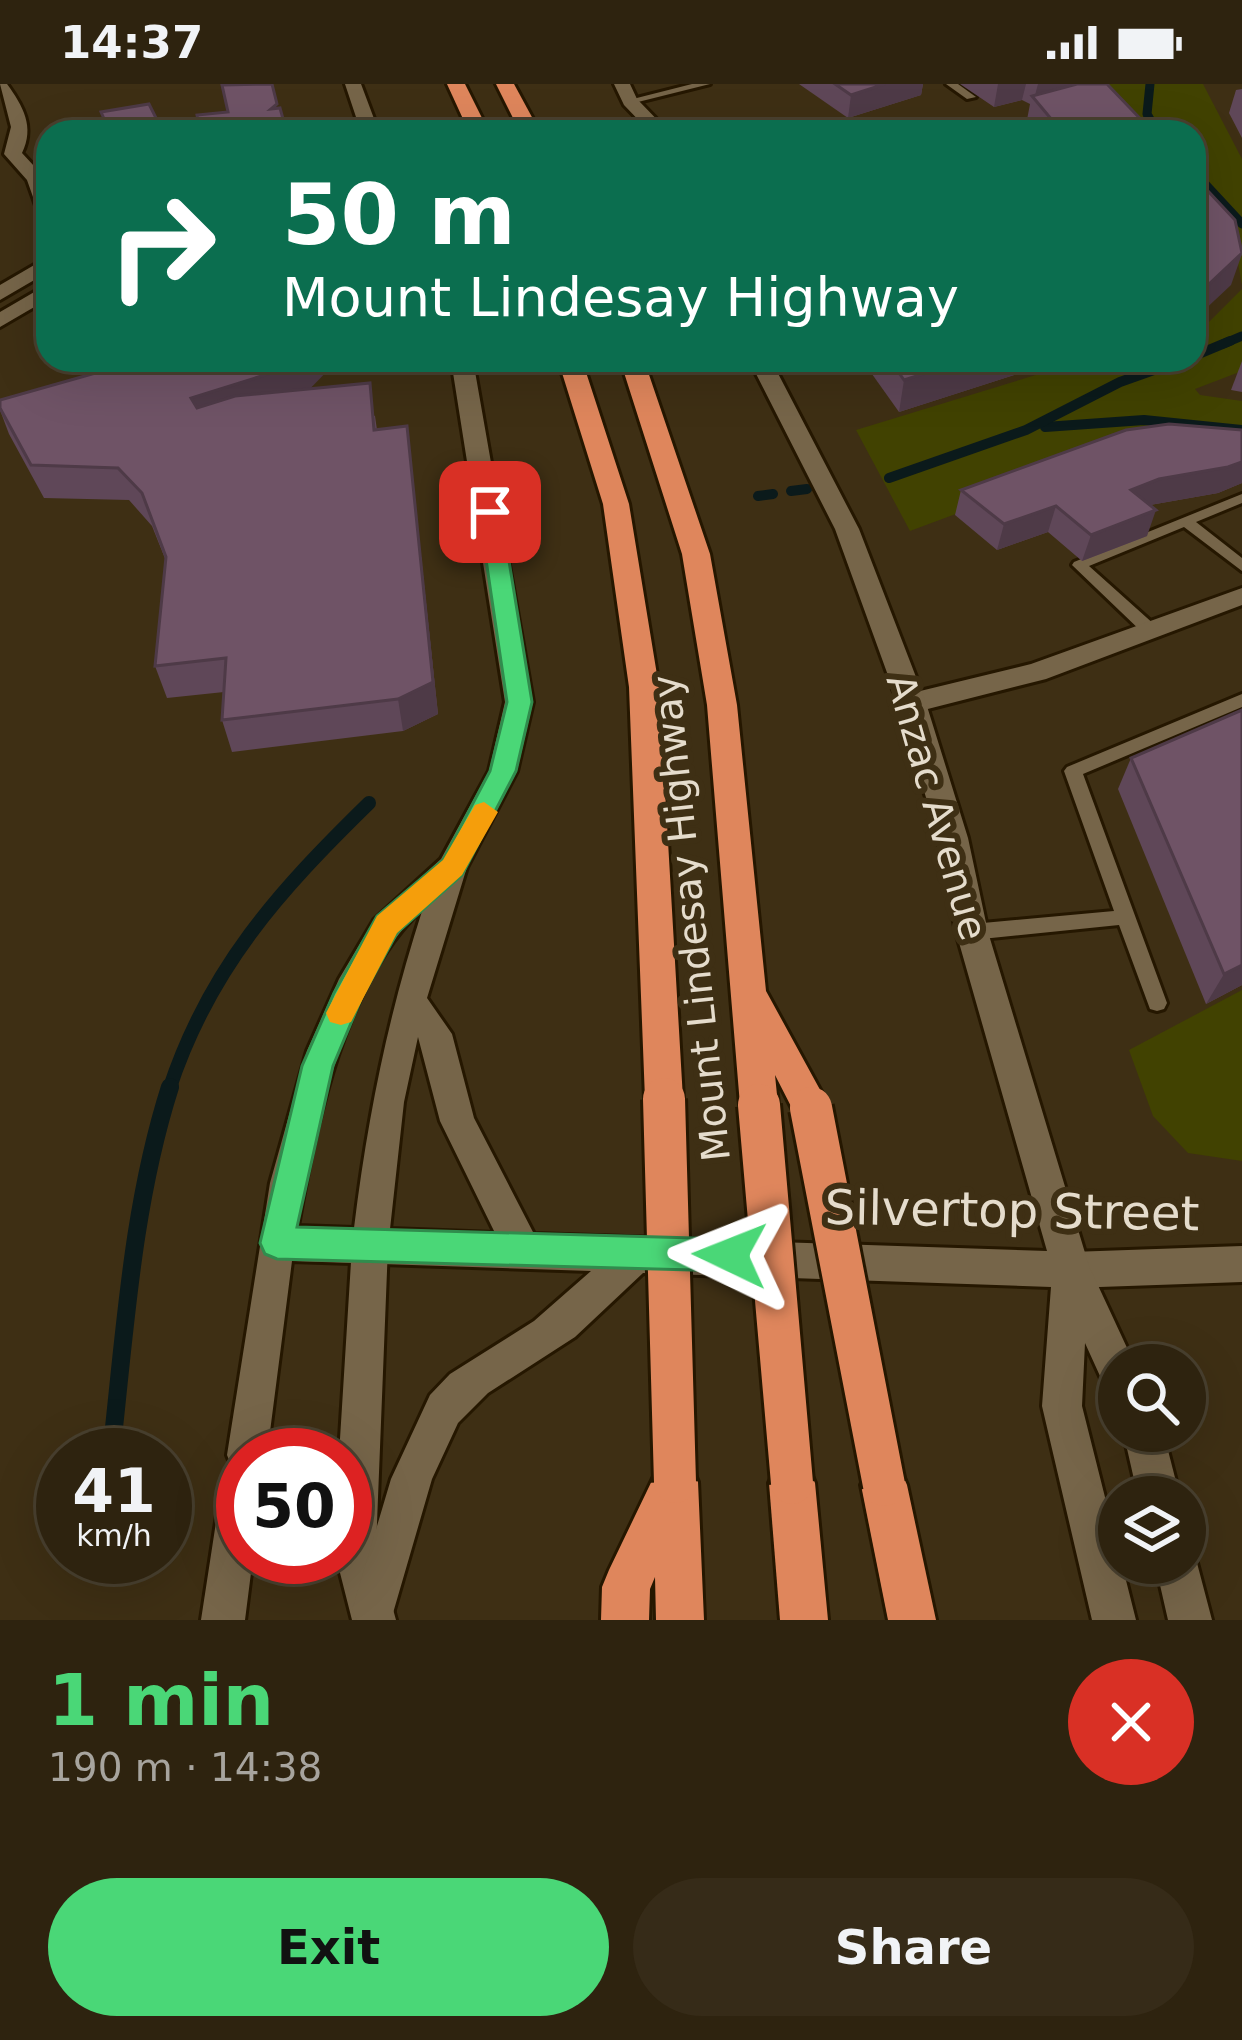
<!DOCTYPE html>
<html lang="en">
<head>
<meta charset="utf-8">
<style>
  body { margin:0; font-family:"DejaVu Sans",sans-serif; background:#362b18; color:#f1f3f6; height:100vh; display:flex; flex-direction:column; font-size:45px; white-space:nowrap }
  * { box-sizing:border-box; margin:0 }
  p { font-size:39px; color:#a7a49e }
  .icon { flex:none; width:66px; height:66px; fill:none; stroke:currentColor; stroke-width:2; stroke-linecap:round; stroke-linejoin:round }
  .map { position:relative; height:1536px; overflow:hidden }
  .details { display:flex; flex-direction:column; background:#2e230f; flex:1 }
  .details>* { flex:none }
  .top-card { position:absolute; left:36px; top:36px; width:1170px; height:252px; border-radius:36px; box-shadow:0 12px 48px #0002,0 0 0 3px #49402f; background:#0b6e4f; color:#fff; overflow:hidden }
  .controls { position:absolute; left:1098px; top:1260px; display:grid; gap:24px }
  .controls a { display:grid; place-items:center; width:108px; height:108px; border-radius:50%; background:#2e230f; box-shadow:0 12px 48px #0002,0 0 0 3px #49402f; font-size:60px }
  .speed { position:absolute; left:36px; top:1344px; display:flex; gap:24px; font-size:60px; font-weight:700; text-align:center }
  .speed>* { display:grid; place-content:center; width:156px; height:156px; border-radius:50%; background:#2e230f; box-shadow:0 12px 48px #0002,0 0 0 3px #49402f; line-height:1 }
  .speed small { font-size:30px; font-weight:400 }
  .speed .limit { border:18px solid #d22; background:#fff; color:#111 }
  .pin { position:absolute; display:grid; place-items:center; width:102px; height:102px; color:#fff; margin:-51px; border-radius:24px; box-shadow:0 6px 18px #0006 }
  .me { position:absolute; width:132px; margin:-66px; rotate:272deg; stroke-linejoin:round; filter:drop-shadow(0 0 9px #0008) }
  .turn { display:flex; align-items:center; gap:42px; height:252px; padding:0 48px; font-size:54px }
  .turn .icon { width:156px; height:156px; stroke-width:2.5 }
  .turn b { display:block; font-size:84px; line-height:102px }
  .round { display:grid; place-items:center; flex:none; width:126px; height:126px; border-radius:63px; background:#362b18 }
  .overview { display:flex; align-items:center; justify-content:space-between; height:204px; padding:0 48px }
  h1 { font-size:72px; font-weight:700; line-height:90px; color:#4ad777 }
  .button { display:flex; gap:24px; margin-top:auto; padding:24px 48px }
  .button a { flex:1; height:138px; border-radius:72px; background:#4ad777; color:#111; font-size:48px; font-weight:700; line-height:138px; text-align:center }
  .button a+a { background:#362b18; color:#f1f3f6 }
  .status { display:flex; justify-content:space-between; align-items:center; height:84px; padding:0 60px; background:#2e230f; direction:ltr }
  .status svg { height:33px; fill:currentColor }
  .map>svg:first-child { display:block }
  .green { fill:#414201 }
  .lines { fill:none; stroke-linecap:round; stroke-linejoin:round }
  .stream-far3 { stroke:#0b1a1b; stroke-width:9 }
  .stream-far2 { stroke:#0b1a1b; stroke-width:10 }
  .stream-far1 { stroke:#0b1a1b; stroke-width:14 }
  .stream { stroke:#0b1a1b; stroke-width:18 }
  .service-casing { stroke:#251700; stroke-width:6 }
  .minor-casing { stroke:#251700; stroke-width:6 }
  .tertiary-casing { stroke:#251700; stroke-width:6 }
  .secondary-casing { stroke:#251700; stroke-width:6 }
  .trunk-casing { stroke:#251700; stroke-width:6 }
  .service { fill:#766549; fill-rule:evenodd }
  .minor { fill:#766549; fill-rule:evenodd }
  .tertiary { fill:#766549; fill-rule:evenodd }
  .secondary { fill:#766549; fill-rule:evenodd }
  .trunk { fill:#df865c; fill-rule:evenodd }
  .trunk-bridge-casing { stroke:#251700; stroke-width:48; stroke-linecap:butt }
  .trunk-bridge { stroke:#df865c; stroke-width:42 }
  .wall { fill:#5f4758 }
  .shaded-wall { fill:#4e3a47 }
  .building { fill:#6f5366; stroke:#4e3a47; stroke-width:3 }
  .route { fill:#4ad777; stroke:#308c4d; stroke-width:3 }
  .slow { fill:#f59e0b }
  .labels { text-anchor:middle; dominant-baseline:central; stroke-width:12; stroke-linejoin:round; paint-order:stroke }
  .street-label { font-size:39px; fill:#e5dccc; stroke:#3e2f14 }
  .near-street-label { font-size:48px; fill:#e5dccc; stroke:#3e2f14 }
</style>
</head>
<body>
<div class="status"><b>14:37</b><svg viewBox="0 0 49 12"><path d="M0 12V9h3v3zM5 12V6h3v6zM10 12V3h3v9zM15 12V0h3v12zM26 1h20v11H26zM47 4h2v5h-2z"/></svg></div>
<div class="map">
<svg width="1242" height="1536" viewBox="0 0 1242 1536">
  <rect width="100%" height="100%" fill="#3e2f14"/>
  <g class="green">
    <polygon points="1086,0 1203,0 1242,75 1242,201 1236,168 1194,124 1194,48 1121,48"/>
    <polygon points="1242,205 1242,287 1195,305 1200,311 1242,317 1242,373 1114,371 910,447 856,346 1085,276 1194,276 1194,243 1210,237"/>
    <polygon points="1242,906 1242,1077 1188,1069 1153,1032 1129,966"/>
  </g>
  <g class="lines">
    <g class="stream-far3">
      <polyline points="1150,0 1147,30 1157,48"/>
      <polyline points="1194,88 1242,140"/>
      <polyline points="1223,260 1242,252"/>
    </g>
    <g class="stream-far2">
      <polyline points="1194,272 1230,257"/>
      <polyline points="1045,343 1144,336 1242,346"/>
      <polyline points="889,394 1026,346 1120,298 1182,276"/>
      <polyline points="791,407 807,405"/>
      <polyline points="758,412 773,410"/>
    </g>
    <path class="stream-far1" d="M 169,1006 C 209,884 279,807 369,719"/>
    <path class="stream" d="M 111,1371 C 125,1248 132,1122 170,1003"/>
    <g class="service-casing">
      <g id="service">
        <polygon points="692,0 710,0 630,20 625,17"/>
        <polygon points="946,0 958,0 976,13 967,15"/>
        <polygon points="1242,410 1242,419 1196,438 1242,474 1242,487 1184,443 1089,482 1156,542 1158,546 1156,550 1144,550 1072,481 1074,478"/>
        <polygon points="1242,610 1242,623 1083,690 1167,919 1164,925 1157,927 1150,925 1119,841 972,856 965,853 963,848 965,843 972,840 1114,827 1064,687 1067,683"/>
      </g>
    </g>
    <g class="minor-casing">
      <g id="minor">
        <path d="M 0,0 L 7,0 C 23,22 35,43 22,69 L 45,94 L 48,136 L 39,130 L 27,96 L 4,70 L 11,43 Z"/>
        <polygon points="1242,504 1242,521 1046,595 912,629 898,619 912,609 1031,580"/>
      </g>
    </g>
    <g class="tertiary-casing">
      <g id="tertiary">
        <polygon points="48,173 48,188 0,216 0,201"/>
        <polygon points="48,200 48,215 0,243 0,228"/>
        <polygon points="370,1144 383,1150 388,1162 376,1464 396,1536 352,1536 336,1473 345,1473 345,1371 339,1371 352,1162 357,1150"/>
        <polygon points="1242,1162 1242,1198 1071,1204 1058,1199 1052,1186 1058,1173 1071,1168"/>
      </g>
    </g>
    <g class="secondary-casing">
      <g id="secondary">
        <polygon points="345,0 361,0 379,48 361,48"/>
        <polygon points="614,0 630,0 637,15 669,48 650,48 624,21"/>
        <path d="M 451,276 L 473,276 L 533,618 L 517,687 L 467,783 L 427,914 L 452,950 L 474,1034 L 534,1150 L 1047,1167 L 956,848 L 938,754 L 898,619 L 835,445 L 749,276 L 771,276 L 859,445 L 926,619 L 968,754 L 988,848 L 1089,1182 L 1135,1281 L 1119,1281 L 1119,1309 L 1105,1303 L 1085,1259 L 1082,1322 L 1136,1536 L 1092,1536 L 1042,1322 L 1051,1203 L 643,1189 L 575,1253 L 488,1309 L 458,1339 L 432,1395 L 391,1536 L 357,1536 L 352,1526 L 391,1395 L 430,1311 L 450,1290 L 534,1237 L 591,1187 L 292,1177 L 267,1371 L 243,1371 L 243,1473 L 253,1473 L 245,1536 L 201,1536 L 222,1399 L 232,1383 L 227,1371 L 270,1099 L 307,967 L 339,895 L 374,836 L 441,775 L 489,687 L 505,618 ZM 423,824 C 388,932 368,1031 354,1144 L 298,1142 C 315,1042 345,895 423,824 ZM 418,953 L 440,1037 L 495,1149 L 390,1145 L 404,1018 Z"/>
        <polygon points="1123,1347 1163,1347 1180,1413 1138,1413"/>
        <polygon points="1185,1462 1197,1479 1212,1536 1168,1536 1155,1479 1185,1479"/>
      </g>
    </g>
    <g class="trunk-casing">
      <g id="trunk">
        <polygon points="447,0 465,0 489,48 469,48"/>
        <polygon points="496,0 514,0 540,48 520,48"/>
        <polygon points="558,276 582,276 629,420 659,603 683,1015 677,1027 664,1032 651,1027 645,1015 629,603 603,420"/>
        <polygon points="620,276 644,276 710,470 737,621 766,907 830,1024 824,1036 811,1041 798,1036 775,991 778,1021 772,1033 759,1038 746,1033 740,1021 707,621 682,470"/>
        <polygon points="675,1375 691,1382 698,1398 704,1536 656,1536 655,1493 650,1505 649,1536 601,1536 602,1503 609,1486 659,1382"/>
        <polygon points="792,1376 808,1383 815,1399 828,1536 780,1536 769,1399 776,1383"/>
        <polygon points="884,1378 900,1385 907,1401 936,1536 888,1536 861,1401 868,1385"/>
      </g>
    </g>
    <use href="#service" class="service"/>
    <use href="#minor" class="minor"/>
    <use href="#tertiary" class="tertiary"/>
    <use href="#secondary" class="secondary"/>
    <use href="#trunk" class="trunk"/>
    <g class="trunk-bridge-casing">
      <g id="trunk-bridge">
        <polyline points="664,1015 675,1398"/>
        <polyline points="759,1021 792,1399"/>
        <polyline points="811,1024 884,1401"/>
      </g>
    </g>
    <use href="#trunk-bridge" class="trunk-bridge"/>
  </g>
  <g class="wall">
    <polygon points="799,0 923,0 921,11 848,34"/>
    <polygon points="960,0 1107,0 1153,48 1031,48 1026,41 1030,20 1022,16 994,23"/>
    <polygon points="1242,5 1242,54 1229,29 1236,6"/>
    <polygon points="862,276 1061,276 899,328"/>
    <polygon points="1242,277 1242,308 1231,306"/>
    <polygon points="98,288 310,305 375,332 377,346 407,342 438,630 403,647 232,668 222,636 224,608 167,614 155,582 166,477 152,442 129,416 44,414 9,350 0,326 0,316"/>
    <polygon points="1242,346 1242,399 1218,409 1150,421 1147,452 1082,477 1048,448 997,466 955,431 961,406"/>
    <polygon points="1242,626 1242,901 1206,920 1118,705 1131,674"/>
  </g>
  <g class="shaded-wall">
    <polygon points="885,0 923,0 921,11 848,34 851,11"/>
    <polygon points="998,0 1026,0 1022,16 994,23"/>
    <polygon points="1038,0 1084,0 1034,15"/>
    <polygon points="1242,170 1231,201 1198,232 1194,233 1194,205"/>
    <polygon points="301,276 338,276 301,314 199,346 191,314"/>
    <polygon points="968,276 1061,276 899,328 904,296"/>
    <polygon points="407,342 438,630 403,647 398,615"/>
    <polygon points="1242,378 1242,399 1218,409 1150,421 1131,406 1159,395"/>
    <polygon points="1056,422 1048,448 997,466 1004,440"/>
    <polygon points="1156,426 1147,452 1082,477 1091,451"/>
    <polygon points="1242,881 1242,901 1206,920 1224,890"/>
  </g>
  <g class="building">
    <polygon points="272,0 277,20 271,25 280,24 285,42 280,43 282,48 110,48 101,28 149,20 159,40 198,36 197,31 228,28 222,1"/>
    <polygon points="835,0 885,0 851,11"/>
    <polygon points="1077,0 1107,0 1153,48 1062,48 1032,12"/>
    <polygon points="1194,92 1235,136 1242,169 1209,200 1194,205"/>
    <polygon points="126,276 301,276 294,282 191,314 197,324 235,312 370,299 374,346 407,342 433,598 398,615 222,636 226,574 155,582 166,473 142,409 118,384 31,381 0,324 0,316 99,288 97,284"/>
    <polygon points="890,276 968,276 904,296"/>
    <polygon points="1169,340 1242,346 1242,378 1228,383 1159,395 1131,406 1156,426 1091,451 1056,422 1004,440 961,406 1126,346"/>
    <polygon points="1242,626 1242,881 1224,890 1131,674"/>
  </g>
  <polygon class="route" points="490,421 501,428 532,618 516,687 462,791 397,849 362,913 333,982 297,1143 730,1155 742,1160 746,1171 742,1183 730,1187 277,1175 265,1170 260,1159 302,982 334,909 377,832 443,776 490,687 507,618 479,428"/>
  <polygon class="slow" points="484,718 498,728 462,791 397,849 351,938 341,941 330,938 326,929 377,832 443,776 475,721"/>
  <g class="labels">
    <g class="street-label">
      <text transform="translate(937 723) rotate(74)">Anzac Avenue</text>
      <text transform="translate(691 834) rotate(-96)">Mount Lindesay Highway</text>
    </g>
    <g class="near-street-label">
      <text transform="translate(1012 1126) rotate(1)">Silvertop Street</text>
    </g>
  </g>
</svg>
<div class="controls">
<a><svg class="icon" aria-label="search" viewBox="0 0 24 24"><circle cx="10" cy="10" r="6"/><path d="M15 15l6 6"/></svg></a>
<a><svg class="icon" aria-label="layers" viewBox="0 0 24 24"><path d="M12 4l9 5-9 5-9-5zM3 14l9 5 9-5"/></svg></a>
</div>
<div class="speed"><div>41<small>km/h</small></div><div class="limit">50</div></div>
<div class="pin" style="left:490px;top:428px;background:#d93025"><svg class="icon" aria-label="arrive" viewBox="0 0 24 24"><path d="M6 21V4h12l-3 4 3 4H6"/></svg></div>
<svg class="me" style="left:730px;top:1171px" viewBox="-20 -20 40 40"><path d="M0-17L14 15 0 8-14 15z" fill="#4ad777" stroke="#fff" stroke-width="4"/></svg>
<div class="top-card">
<div class="turn"><svg class="icon" aria-label="right" viewBox="0 0 24 24"><path d="M7 20v-9h11M14 6l5 5-5 5"/></svg><div><b>50 m</b>Mount Lindesay Highway</div></div>
</div>
</div>
<section class="details">
<div class="overview"><div><h1>1 min</h1><p>190 m · 14:38</p></div><a class="round" style="background:#d93025;color:#fff"><svg class="icon" aria-label="close" viewBox="0 0 24 24"><path d="M6 6l12 12M18 6L6 18"/></svg></a></div>
<div class="button"><a>Exit</a><a>Share</a></div>
</section>
</body>
</html>
